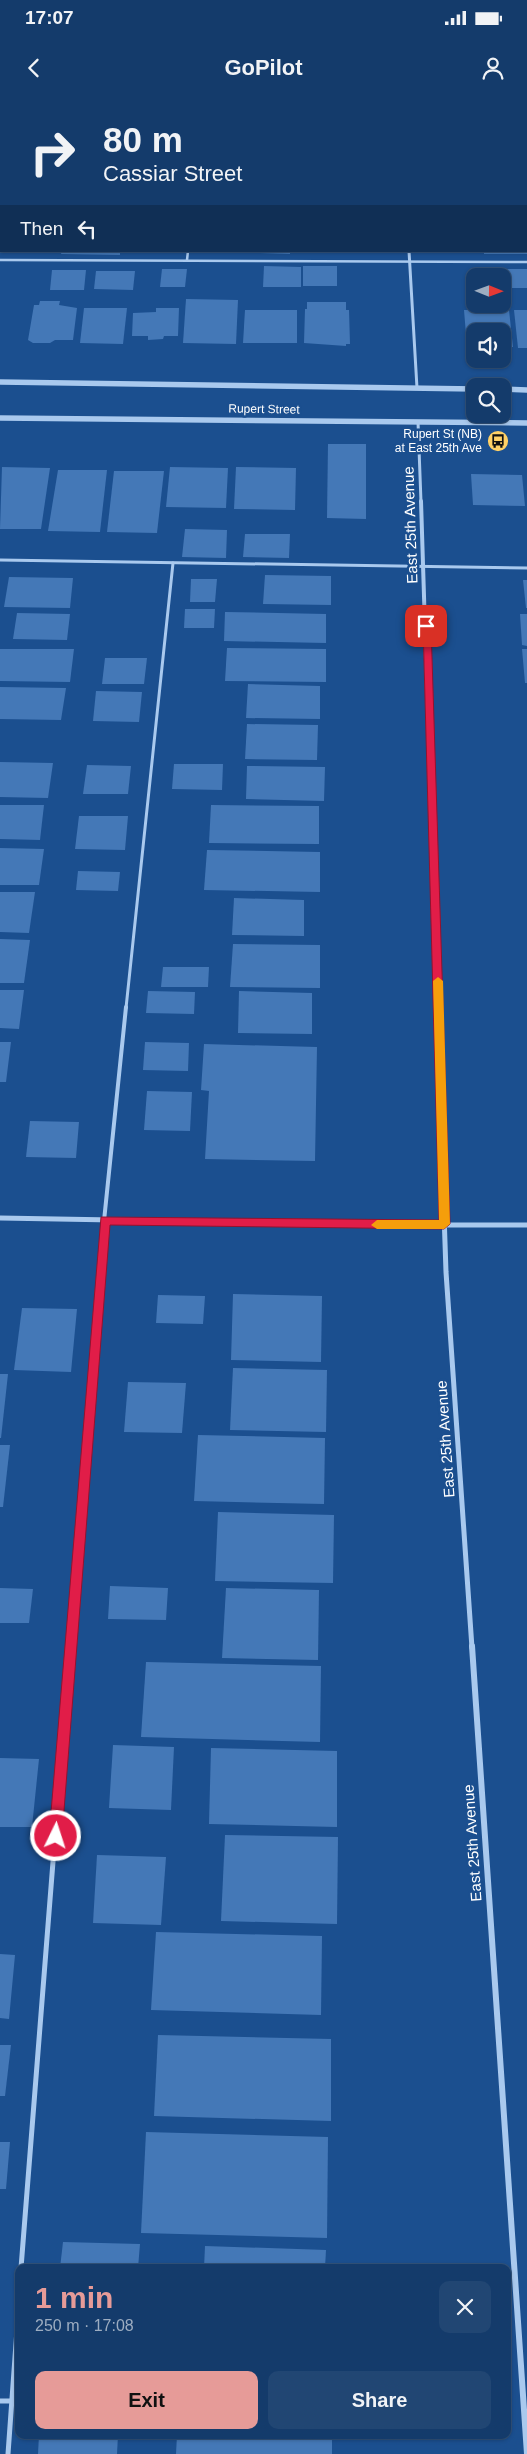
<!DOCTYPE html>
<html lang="en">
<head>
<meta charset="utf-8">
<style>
  body { margin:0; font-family:Helvetica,sans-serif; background:#214673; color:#f1f3f6; height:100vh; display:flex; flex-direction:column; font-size:19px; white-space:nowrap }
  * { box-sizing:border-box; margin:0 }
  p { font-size:16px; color:#9dadc1 }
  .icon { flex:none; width:28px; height:28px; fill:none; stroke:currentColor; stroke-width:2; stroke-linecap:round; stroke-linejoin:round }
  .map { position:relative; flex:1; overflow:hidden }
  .side { position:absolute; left:15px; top:2164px; width:496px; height:175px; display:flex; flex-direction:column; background:#143b6b; border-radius:10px; box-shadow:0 1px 4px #0004,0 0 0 1px #33557e }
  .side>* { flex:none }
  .banner { position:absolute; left:0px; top:0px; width:528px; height:152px; box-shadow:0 1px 4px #0004,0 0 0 1px #33557e; background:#143b6b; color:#f1f3f6; overflow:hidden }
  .needle { width:32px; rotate:91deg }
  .fabs { position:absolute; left:466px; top:168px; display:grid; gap:10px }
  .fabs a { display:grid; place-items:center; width:45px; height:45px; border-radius:10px; background:#143b6b; box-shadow:0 1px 4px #0004,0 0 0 1px #33557e; font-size:25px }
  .pin { position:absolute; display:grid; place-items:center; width:42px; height:42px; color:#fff; margin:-21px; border-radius:10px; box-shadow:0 2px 8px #0006 }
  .me { position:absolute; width:55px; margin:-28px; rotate:4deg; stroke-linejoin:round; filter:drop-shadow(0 0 4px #0008) }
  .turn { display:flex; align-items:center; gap:18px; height:105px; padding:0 20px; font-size:22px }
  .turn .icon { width:65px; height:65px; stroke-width:2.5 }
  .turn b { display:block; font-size:35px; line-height:42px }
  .then { display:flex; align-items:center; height:48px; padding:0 20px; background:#0003; gap:10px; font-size:19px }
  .round { display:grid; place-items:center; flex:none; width:52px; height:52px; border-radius:10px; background:#214673 }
  .overview { display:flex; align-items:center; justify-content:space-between; height:85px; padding:0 20px }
  h1 { font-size:30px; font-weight:700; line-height:38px; color:#e69b98 }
  .primary-button { display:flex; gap:10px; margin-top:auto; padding:10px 20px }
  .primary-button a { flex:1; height:58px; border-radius:10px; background:#e69b98; color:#111; font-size:20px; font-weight:700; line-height:58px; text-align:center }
  .primary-button a+a { background:#214673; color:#f1f3f6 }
  .status { display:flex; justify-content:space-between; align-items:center; height:35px; padding:0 25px; background:#143b6b; direction:ltr }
  .status svg { height:14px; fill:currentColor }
  header { display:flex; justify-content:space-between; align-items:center; height:65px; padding:0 20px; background:#143b6b; font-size:22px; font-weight:700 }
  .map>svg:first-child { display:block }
  .building { fill:#4478b7 }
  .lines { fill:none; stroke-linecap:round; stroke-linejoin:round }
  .service-far3 { stroke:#a9c9ee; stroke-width:2.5 }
  .service-far2 { stroke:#a9c9ee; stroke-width:3 }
  .service-far1 { stroke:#a9c9ee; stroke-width:4 }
  .service { stroke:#a9c9ee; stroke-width:5 }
  .minor-far3 { stroke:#a9c9ee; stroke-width:3 }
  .minor-far2 { stroke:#a9c9ee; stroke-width:4 }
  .minor-far1 { stroke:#a9c9ee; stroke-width:5 }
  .minor { stroke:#a9c9ee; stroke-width:6 }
  .tertiary { stroke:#a9c9ee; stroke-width:5.5 }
  .route { fill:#e11d48; stroke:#92132f }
  .slow { fill:#f59e0b }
  .labels { text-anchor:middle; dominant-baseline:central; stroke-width:5; stroke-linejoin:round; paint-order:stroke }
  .far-street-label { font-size:12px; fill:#fff; stroke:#1b4f8f }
  .far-poi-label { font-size:12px; fill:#fff; stroke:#1b4f8f; text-anchor:end }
  .street-label { font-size:15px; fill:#fff; stroke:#1b4f8f }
</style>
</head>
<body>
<div class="status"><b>17:07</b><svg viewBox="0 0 49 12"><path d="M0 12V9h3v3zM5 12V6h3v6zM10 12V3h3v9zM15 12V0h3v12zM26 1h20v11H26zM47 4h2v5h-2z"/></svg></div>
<header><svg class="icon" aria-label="back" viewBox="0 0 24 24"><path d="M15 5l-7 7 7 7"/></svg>GoPilot<svg class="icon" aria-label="person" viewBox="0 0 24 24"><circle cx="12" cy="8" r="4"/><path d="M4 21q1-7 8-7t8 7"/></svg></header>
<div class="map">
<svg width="527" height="2354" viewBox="0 0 527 2354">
  <rect width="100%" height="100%" fill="#1b4f8f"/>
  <g class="building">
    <polygon points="62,151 120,151 120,155 61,154"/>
    <polygon points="260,151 290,151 290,154 260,153"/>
    <rect x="484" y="151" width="43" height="3"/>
    <polygon points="264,166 301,167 301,187 263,187"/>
    <rect x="303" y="166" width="34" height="20"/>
    <polygon points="162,169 187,169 185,187 160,187"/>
    <polygon points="507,169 527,169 527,188 509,188"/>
    <polygon points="52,170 86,170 84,190 50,190"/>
    <polygon points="471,170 506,170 508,189 502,189 502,176 475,176 475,189 473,189"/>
    <polygon points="96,171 135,171 133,190 94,189"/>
    <polygon points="186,199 238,200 236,244 183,243"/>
    <polygon points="40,201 60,201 59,205 77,208 73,240 55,240 50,243 33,243 28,240 34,205 39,205"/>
    <polygon points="307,202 346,202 346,210 349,210 350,244 346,244 346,246 304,243 305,209 307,209"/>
    <polygon points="84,208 127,208 123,244 80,243"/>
    <polygon points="156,208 179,208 178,236 164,236 163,239 148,240 148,236 132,236 133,213 156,212"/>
    <polygon points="245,210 297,210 297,243 243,243"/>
    <polygon points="464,210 509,210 513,247 502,247 502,231 475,231 475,247 467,247"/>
    <polygon points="514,210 527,210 527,248 518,248"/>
    <polygon points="328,344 366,344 366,419 327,418"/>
    <polygon points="2,367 50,368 41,429 0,429"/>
    <polygon points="170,367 228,368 226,408 166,407"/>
    <polygon points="236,367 296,368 295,410 234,409"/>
    <polygon points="58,370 107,370 100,432 48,431"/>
    <polygon points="114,371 164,371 157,433 107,432"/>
    <polygon points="471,374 522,375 525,406 473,405"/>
    <polygon points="185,429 227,430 226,458 182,457"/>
    <polygon points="245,434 290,434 289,458 243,457"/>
    <polygon points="265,475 331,476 331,505 263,504"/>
    <polygon points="9,477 73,478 70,508 4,507"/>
    <polygon points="191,479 217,479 215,502 190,502"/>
    <polygon points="523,480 527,480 527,508 526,508"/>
    <polygon points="185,509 215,509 214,528 184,528"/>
    <polygon points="225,512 326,514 326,543 224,541"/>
    <polygon points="17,513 70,514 67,540 13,539"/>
    <polygon points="520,514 527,514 527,546 522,545"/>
    <polygon points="227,548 326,549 326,582 225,581"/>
    <polygon points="0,549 74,549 70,582 0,581"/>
    <polygon points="522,549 527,549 527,583 525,583"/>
    <polygon points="105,558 147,558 144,584 102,584"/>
    <polygon points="248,584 320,586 320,619 246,618"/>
    <polygon points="0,587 66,588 61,620 0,619"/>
    <polygon points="96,591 142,592 139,622 93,621"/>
    <polygon points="247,624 318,625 317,660 245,659"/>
    <polygon points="0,662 53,663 48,698 0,697"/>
    <polygon points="174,664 223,664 222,690 172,689"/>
    <polygon points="87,665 131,666 128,694 83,694"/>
    <polygon points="247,666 325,667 324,701 246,699"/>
    <polygon points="0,705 44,705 40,740 0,739"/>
    <polygon points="211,705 319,706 319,744 209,743"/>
    <polygon points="79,716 128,716 125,750 75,749"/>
    <polygon points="0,748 44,749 39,785 0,785"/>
    <polygon points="207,750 320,752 320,792 204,790"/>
    <polygon points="78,771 120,772 118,791 76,790"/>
    <polygon points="0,792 35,792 29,833 0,832"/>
    <polygon points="234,798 304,800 304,836 232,835"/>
    <polygon points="0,839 30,840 24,883 0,883"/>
    <polygon points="233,844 320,845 320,888 230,887"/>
    <polygon points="163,867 209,867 208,887 161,887"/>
    <polygon points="0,890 24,890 19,929 0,928"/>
    <polygon points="148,891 195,892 194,914 146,913"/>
    <polygon points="239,891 312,893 312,934 238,933"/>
    <polygon points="0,942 11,942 6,982 0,982"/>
    <polygon points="145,942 189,943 188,971 143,970"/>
    <polygon points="204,944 317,947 315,1061 205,1059 209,991 201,990"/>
    <polygon points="147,991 192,992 190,1031 144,1030"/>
    <polygon points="30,1021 79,1022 76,1058 26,1057"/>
    <polygon points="233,1194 322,1196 321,1262 231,1260"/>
    <polygon points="158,1195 205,1196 203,1224 156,1223"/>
    <polygon points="22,1208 77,1209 71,1272 14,1270"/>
    <polygon points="233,1268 327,1270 326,1332 230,1330"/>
    <polygon points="0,1274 8,1274 1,1338 0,1338"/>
    <polygon points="128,1282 186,1283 182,1333 124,1332"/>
    <polygon points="198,1335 325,1338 324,1404 194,1401"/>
    <polygon points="0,1345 10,1345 3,1407 0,1407"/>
    <polygon points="218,1412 334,1415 333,1483 215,1481"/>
    <polygon points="110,1486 168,1488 166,1520 108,1519"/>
    <polygon points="0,1488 33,1489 29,1523 0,1523"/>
    <polygon points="226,1488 319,1490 318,1560 222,1558"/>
    <polygon points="146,1562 321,1566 320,1642 141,1637"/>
    <polygon points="113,1645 174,1647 171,1710 109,1708"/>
    <polygon points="211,1648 337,1651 337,1727 209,1724"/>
    <polygon points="0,1658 39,1659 32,1727 0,1727"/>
    <polygon points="225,1735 338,1737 337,1824 221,1821"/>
    <polygon points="97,1755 166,1757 161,1825 93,1823"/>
    <polygon points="156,1832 322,1836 321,1915 151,1910"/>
    <polygon points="0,1854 15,1855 9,1919 0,1918"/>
    <polygon points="158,1935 331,1939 331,2021 154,2016"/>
    <polygon points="0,1945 11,1945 5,1996 0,1996"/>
    <polygon points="146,2032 328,2037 327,2138 141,2133"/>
    <polygon points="0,2042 10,2042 6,2089 0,2089"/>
    <polygon points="63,2142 140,2144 138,2168 60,2168"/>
    <polygon points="205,2146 326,2150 325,2168 204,2168"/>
    <polygon points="39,2335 118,2335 117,2354 38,2354"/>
    <polygon points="177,2335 332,2335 332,2354 176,2354"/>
  </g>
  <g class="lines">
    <g class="service-far3">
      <polyline points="0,160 527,162"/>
      <polyline points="187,160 188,151"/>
    </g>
    <g class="service-far2">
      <polyline points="0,460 527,468"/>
      <polyline points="126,908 173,463"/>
    </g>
    <polyline class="service-far1" points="70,1548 104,1121 126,907"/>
    <g class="service">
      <polyline points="21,2168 70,1546"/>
      <polyline points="0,2301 11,2301"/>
      <polyline points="8,2354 19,2202"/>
    </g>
    <g class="minor-far3">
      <polyline points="0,105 1,99"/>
      <polyline points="409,151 417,288"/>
      <polyline points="418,322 421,402"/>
    </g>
    <polyline class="minor-far2" points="421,401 437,908"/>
    <g class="minor-far1">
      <polyline points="437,907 446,1172 472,1548"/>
      <polyline points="0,1118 393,1125 527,1125"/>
    </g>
    <polyline class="minor" points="472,1546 527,2354"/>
    <g class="tertiary">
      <polyline points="0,282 475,289"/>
      <polyline points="502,289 527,290"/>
      <polyline points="0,318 527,323"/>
    </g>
  </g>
  <polygon class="route" points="423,524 431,526 450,1124 444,1129 110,1125 62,1736 60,1741 56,1743 51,1741 49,1736 101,1117 439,1120"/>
  <polygon class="slow" points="438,877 443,881 450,1124 444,1129 377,1129 371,1125 377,1120 439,1120 433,881"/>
  <defs>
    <g id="bus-disc" transform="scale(1.125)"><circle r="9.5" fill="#ffd166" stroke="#1b4f8f"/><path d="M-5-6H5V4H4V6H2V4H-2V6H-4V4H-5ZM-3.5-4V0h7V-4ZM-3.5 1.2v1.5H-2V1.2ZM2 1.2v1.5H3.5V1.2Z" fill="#111"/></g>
  </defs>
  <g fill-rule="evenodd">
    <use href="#bus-disc" x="498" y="341"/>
  </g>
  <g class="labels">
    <g class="far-street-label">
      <text transform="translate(264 309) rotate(1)">Rupert Street</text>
    </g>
    <g class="far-poi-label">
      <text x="482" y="334">Rupert St (NB)<tspan x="482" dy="14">at East 25th Ave</tspan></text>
    </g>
    <g class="street-label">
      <text transform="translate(410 425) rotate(-92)">East 25th Avenue</text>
      <text transform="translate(445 1339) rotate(-94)">East 25th Avenue</text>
      <text transform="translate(472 1743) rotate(-94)">East 25th Avenue</text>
    </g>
  </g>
</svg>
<div class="fabs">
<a><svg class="needle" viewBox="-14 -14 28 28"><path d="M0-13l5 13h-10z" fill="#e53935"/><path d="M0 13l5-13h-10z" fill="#9dadc1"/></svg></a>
<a><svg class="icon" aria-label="sound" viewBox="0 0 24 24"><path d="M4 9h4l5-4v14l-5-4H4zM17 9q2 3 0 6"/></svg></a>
<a><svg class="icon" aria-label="search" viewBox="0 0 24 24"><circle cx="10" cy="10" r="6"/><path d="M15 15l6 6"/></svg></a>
</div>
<div class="pin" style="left:426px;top:526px;background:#d93025"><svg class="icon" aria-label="arrive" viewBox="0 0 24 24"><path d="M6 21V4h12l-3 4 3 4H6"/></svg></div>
<svg class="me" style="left:56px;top:1736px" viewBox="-20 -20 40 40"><circle r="17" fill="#e11d48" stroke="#fff" stroke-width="3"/><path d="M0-11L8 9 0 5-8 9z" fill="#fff"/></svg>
<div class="banner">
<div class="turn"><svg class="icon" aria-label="right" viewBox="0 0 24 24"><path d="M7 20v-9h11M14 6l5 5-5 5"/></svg><div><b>80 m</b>Cassiar Street</div></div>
<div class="then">Then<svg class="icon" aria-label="left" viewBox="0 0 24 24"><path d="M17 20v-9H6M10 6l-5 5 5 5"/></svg></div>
</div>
<section class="side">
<div class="overview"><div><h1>1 min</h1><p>250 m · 17:08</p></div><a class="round"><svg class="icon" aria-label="close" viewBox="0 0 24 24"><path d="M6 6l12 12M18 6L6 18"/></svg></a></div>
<div class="primary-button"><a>Exit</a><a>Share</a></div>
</section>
</div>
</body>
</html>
